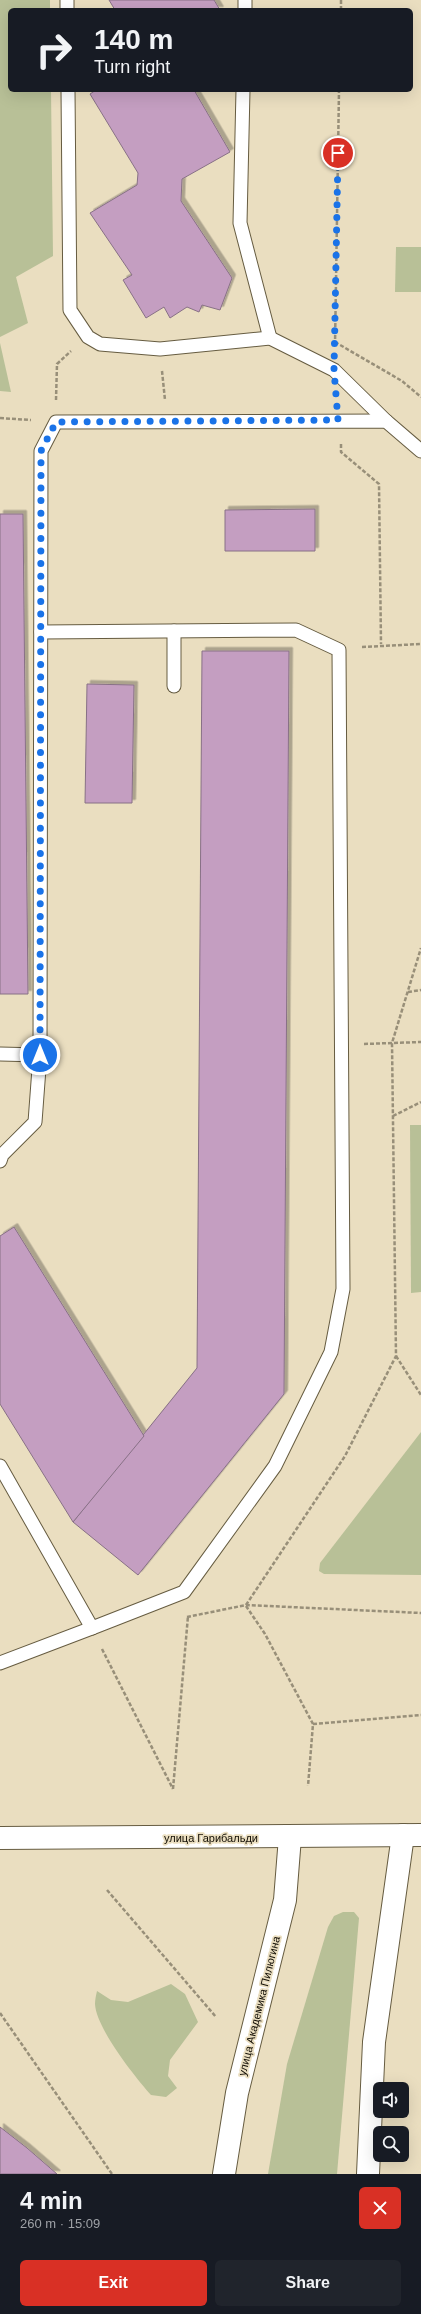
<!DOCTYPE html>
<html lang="en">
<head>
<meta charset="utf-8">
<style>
  body { margin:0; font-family:Helvetica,sans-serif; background:#20242c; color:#f1f3f6; height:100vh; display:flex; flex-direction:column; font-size:15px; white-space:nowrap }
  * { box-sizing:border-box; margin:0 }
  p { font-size:13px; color:#9ea1a6 }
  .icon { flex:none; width:22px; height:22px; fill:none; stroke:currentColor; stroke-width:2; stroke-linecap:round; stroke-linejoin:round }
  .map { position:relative; height:2174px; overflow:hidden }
  .drawer { display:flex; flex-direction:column; background:#171b24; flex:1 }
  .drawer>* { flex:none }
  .hud { position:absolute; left:8px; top:8px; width:405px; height:84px; border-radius:6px; box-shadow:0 4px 16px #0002; background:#171b24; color:#f1f3f6; overflow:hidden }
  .buttons { position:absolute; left:373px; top:2082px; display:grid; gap:8px }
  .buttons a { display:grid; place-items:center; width:36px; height:36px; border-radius:6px; background:#171b24; box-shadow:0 4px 16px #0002; font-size:20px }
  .pin { position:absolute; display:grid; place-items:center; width:34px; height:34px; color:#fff; margin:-17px; border:2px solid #fff; border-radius:50%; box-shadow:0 1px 4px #0007 }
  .me { position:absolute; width:44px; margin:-22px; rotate:0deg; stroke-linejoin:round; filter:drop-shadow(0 0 3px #0008) }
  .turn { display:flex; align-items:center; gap:14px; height:84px; padding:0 20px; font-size:18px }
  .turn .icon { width:52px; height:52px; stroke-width:2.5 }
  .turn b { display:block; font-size:28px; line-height:34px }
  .round { display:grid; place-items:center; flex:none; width:42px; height:42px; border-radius:6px; background:#20242c }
  .overview { display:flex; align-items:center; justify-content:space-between; height:68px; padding:0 20px }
  h1 { font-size:24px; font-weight:700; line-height:30px }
  .primary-button { display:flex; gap:8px; margin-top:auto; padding:8px 20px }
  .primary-button a { flex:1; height:46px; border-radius:6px; background:#d93025; color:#fff; font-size:16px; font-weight:700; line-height:46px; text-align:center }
  .primary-button a+a { background:#20242c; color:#f1f3f6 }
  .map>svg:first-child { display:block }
  .green { fill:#b8c097 }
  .building { fill:#c49ec1; stroke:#887186; filter:url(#shadow) }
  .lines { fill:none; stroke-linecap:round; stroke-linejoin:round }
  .lane-casing { stroke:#665c41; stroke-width:15 }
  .secondary-casing { stroke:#665c41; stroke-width:24 }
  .path { stroke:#988f79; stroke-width:2.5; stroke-dasharray:4 2; stroke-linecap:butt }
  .lane { stroke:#fff; stroke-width:13 }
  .secondary { stroke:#fff; stroke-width:22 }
  .route { stroke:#1a73e8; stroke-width:7; stroke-dasharray:0 12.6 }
  .labels { text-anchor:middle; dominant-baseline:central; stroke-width:3.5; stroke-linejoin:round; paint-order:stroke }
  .street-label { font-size:11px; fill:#110d04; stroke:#eadec0 }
</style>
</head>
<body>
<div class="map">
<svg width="421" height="2174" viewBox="0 0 421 2174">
  <defs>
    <filter id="shadow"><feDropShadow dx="3.5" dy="-3.5" stdDeviation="0" flood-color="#0004"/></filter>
  </defs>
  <rect width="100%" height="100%" fill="#eadec0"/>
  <g class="green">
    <polygon points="0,0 50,0 50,10 10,10 10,90 51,90 53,256 16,277 28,323 0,337"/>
    <polygon points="396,247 421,247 421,292 395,292"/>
    <polygon points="0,343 11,392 0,391"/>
    <polygon points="410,1125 421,1125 421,1292 411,1293"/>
    <polygon points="421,1432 421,1575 324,1574 319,1571 320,1563"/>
    <polygon points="343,1912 354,1912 359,1918 337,2174 268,2174 287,2064 328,1927 334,1916"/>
    <path d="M 171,1984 L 185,1994 L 198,2022 L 170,2060 L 168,2076 L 177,2088 L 166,2097 L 151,2095 C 135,2077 96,2028 95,2004 C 95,2000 96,1995 97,1991 L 111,2000 L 128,2002 Z"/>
  </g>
  <g class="building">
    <polygon points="109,0 214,0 220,10 115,10"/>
    <polygon points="96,90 194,90 230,152 182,179 181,201 232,278 220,310 202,305 199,312 187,307 170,318 164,307 146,318 123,280 132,275 90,213 137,185 138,173 90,94"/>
    <polygon points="315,509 315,551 225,551 225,510"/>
    <polygon points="0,514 23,514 28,994 0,994"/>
    <polygon points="202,651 289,651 284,1394 138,1575 73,1522 197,1368"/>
    <polygon points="87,684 134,685 132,803 85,803"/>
    <polygon points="14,1227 144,1436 73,1522 0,1404 0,1236"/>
    <polygon points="0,2127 27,2148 57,2174 0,2174"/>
  </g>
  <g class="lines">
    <g class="lane-casing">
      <g id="lane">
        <polyline points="67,0 67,10"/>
        <polyline points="245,10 245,0"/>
        <polyline points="68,90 70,310 88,337 100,344 160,349 270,338 334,370 386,421"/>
        <polyline points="243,90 240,223 270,338"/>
        <polyline points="41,632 296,630 339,650 343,1289 331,1352 275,1466 184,1592 92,1628"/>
        <polyline points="174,686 174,631"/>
        <polyline points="0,1054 40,1055 41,451 56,422 386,421 421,451"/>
        <polyline points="0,1161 2,1155 35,1122 40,1055"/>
        <polyline points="0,1466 92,1628 0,1663"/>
      </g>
    </g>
    <g class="secondary-casing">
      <g id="secondary">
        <polyline points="0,1838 421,1835"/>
        <polyline points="224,2174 237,2093 285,1900 290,1837"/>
        <polyline points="368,2174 374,2042 403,1835"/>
      </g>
    </g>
    <g class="path">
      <polyline points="341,10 341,0"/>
      <polyline points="335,342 402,381 421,397"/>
      <polyline points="335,345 339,90"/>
      <polyline points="162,371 165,400"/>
      <polyline points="56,400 57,364 71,351"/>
      <polyline points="0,418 31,420"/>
      <polyline points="341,444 341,452 379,484 381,644"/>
      <polyline points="362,647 421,644"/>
      <polyline points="408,992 421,990"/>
      <polyline points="364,1044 421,1042"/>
      <polyline points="393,1116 421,1102"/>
      <polyline points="396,1356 421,1395"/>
      <polyline points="246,1605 345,1456 396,1356 392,1043 421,948"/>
      <polyline points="246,1606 265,1634 313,1724 308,1786"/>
      <polyline points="187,1617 246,1605 421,1613"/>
      <polyline points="102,1649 173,1789"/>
      <polyline points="313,1724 421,1715"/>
      <polyline points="173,1789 188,1616"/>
      <polyline points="107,1890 216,2017"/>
      <polyline points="0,2013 112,2174"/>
    </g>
    <use href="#lane" class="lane"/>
    <use href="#secondary" class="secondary"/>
  </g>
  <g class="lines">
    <polyline class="route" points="40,1055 41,451 56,422 338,420 334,370 338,153"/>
  </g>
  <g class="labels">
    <g class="street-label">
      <text x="211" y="1838">улица Гарибальди</text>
      <text transform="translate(259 2006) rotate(-76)">улица Академика Пилюгина</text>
    </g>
  </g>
</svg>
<div class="buttons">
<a><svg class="icon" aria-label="sound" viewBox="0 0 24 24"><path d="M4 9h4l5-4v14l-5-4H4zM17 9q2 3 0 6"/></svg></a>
<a><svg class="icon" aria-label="search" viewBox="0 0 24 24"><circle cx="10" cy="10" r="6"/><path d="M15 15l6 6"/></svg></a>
</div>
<div class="pin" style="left:338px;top:153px;background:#d93025"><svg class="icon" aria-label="arrive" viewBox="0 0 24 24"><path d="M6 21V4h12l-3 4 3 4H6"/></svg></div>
<svg class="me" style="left:40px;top:1055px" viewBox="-20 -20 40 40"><circle r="17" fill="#1a73e8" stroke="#fff" stroke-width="3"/><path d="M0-11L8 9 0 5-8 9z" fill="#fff"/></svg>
<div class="hud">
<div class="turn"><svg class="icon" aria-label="right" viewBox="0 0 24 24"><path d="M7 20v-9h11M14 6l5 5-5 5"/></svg><div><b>140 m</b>Turn right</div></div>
</div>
</div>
<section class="drawer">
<div class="overview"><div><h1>4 min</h1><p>260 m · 15:09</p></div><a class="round" style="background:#d93025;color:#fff"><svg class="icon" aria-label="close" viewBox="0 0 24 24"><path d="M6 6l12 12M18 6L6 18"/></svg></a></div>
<div class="primary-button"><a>Exit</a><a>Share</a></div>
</section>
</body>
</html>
